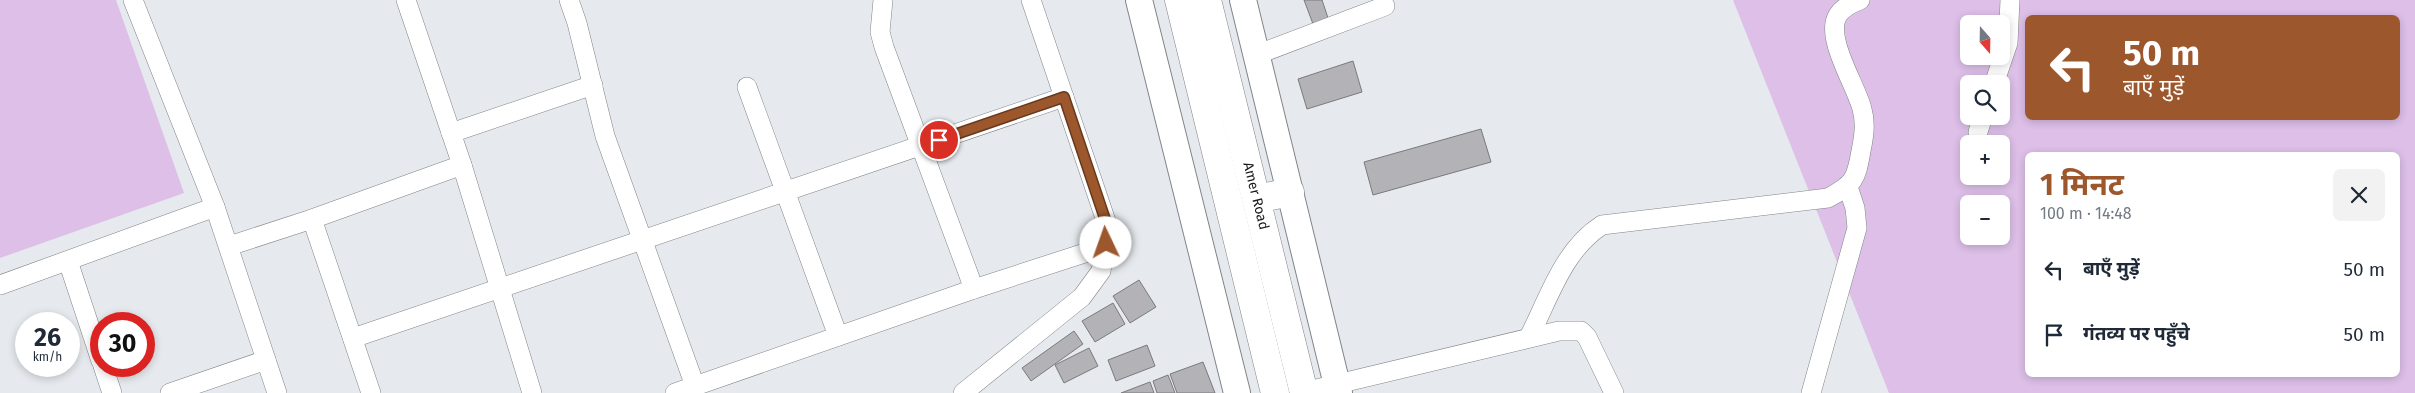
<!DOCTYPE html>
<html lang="hi">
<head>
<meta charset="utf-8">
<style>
  body { margin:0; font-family:"Fira Sans","Noto Sans Devanagari",sans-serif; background:#f2f2f3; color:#1f2937; height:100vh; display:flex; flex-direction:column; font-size:19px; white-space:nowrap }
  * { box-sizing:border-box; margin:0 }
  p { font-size:16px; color:#747a83 }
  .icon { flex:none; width:28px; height:28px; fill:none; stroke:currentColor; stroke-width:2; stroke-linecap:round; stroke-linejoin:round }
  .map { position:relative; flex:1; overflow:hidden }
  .panel { position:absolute; left:2025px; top:152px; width:375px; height:225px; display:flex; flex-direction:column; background:#fff; border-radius:8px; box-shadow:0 2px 8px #0003 }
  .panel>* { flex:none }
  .hud { position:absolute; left:2025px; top:15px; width:375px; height:105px; border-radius:8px; box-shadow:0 2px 8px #0003; background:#9d572c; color:#fff; overflow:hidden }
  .needle { width:32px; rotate:160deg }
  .fabs { position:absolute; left:1960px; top:15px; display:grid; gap:10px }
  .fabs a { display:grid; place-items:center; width:50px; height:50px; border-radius:8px; background:#fff; box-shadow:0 2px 8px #0003; font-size:25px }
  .speed { position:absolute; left:15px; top:312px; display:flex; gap:10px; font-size:25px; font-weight:700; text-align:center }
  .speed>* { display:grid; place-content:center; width:65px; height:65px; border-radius:50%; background:#fff; box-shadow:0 2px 8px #0003; line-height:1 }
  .speed small { font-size:12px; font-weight:400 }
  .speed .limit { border:8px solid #d22; background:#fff; color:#111 }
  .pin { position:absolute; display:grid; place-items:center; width:42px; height:42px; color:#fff; margin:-21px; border:2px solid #fff; border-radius:50%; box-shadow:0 1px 5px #0007 }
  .me { position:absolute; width:55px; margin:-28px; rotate:357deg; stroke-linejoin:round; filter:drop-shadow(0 0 4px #0008) }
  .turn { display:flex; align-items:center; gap:18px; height:105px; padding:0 15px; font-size:22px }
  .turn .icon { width:65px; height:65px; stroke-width:2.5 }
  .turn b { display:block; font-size:35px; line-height:42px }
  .round { display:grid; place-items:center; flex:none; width:52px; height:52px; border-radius:8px; background:#f2f2f3 }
  .overview { display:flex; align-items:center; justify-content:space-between; height:85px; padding:0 15px }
  h1 { font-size:30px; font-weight:700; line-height:38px; color:#9d572c }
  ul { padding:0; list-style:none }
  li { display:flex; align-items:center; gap:15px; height:65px; padding:0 15px }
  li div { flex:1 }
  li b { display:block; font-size:19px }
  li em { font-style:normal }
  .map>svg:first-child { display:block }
  .green { fill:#ddbfe8; fill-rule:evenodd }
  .building { fill:#b3b3b7; stroke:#7a7a7e }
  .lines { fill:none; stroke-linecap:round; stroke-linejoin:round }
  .street-casing { stroke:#828588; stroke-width:20 }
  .secondary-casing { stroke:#828588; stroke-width:28 }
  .highway-casing { stroke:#828588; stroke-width:29 }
  .street { stroke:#fff; stroke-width:19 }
  .secondary { stroke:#fff; stroke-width:26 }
  .highway { stroke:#fff; stroke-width:28 }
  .route-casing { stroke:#66391d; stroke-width:12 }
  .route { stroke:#9d572c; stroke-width:9 }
  .labels { text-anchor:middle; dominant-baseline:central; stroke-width:5; stroke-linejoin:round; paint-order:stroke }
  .street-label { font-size:14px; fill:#191a1c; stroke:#fff }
</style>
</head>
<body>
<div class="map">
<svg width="2415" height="393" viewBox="0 0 2415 393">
  <rect width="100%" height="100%" fill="#e6e9ed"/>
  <g class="green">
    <polygon points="0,0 116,0 184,193 0,258"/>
    <path d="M 1733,0 L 2415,0 L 2415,393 L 1889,393 ZM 2028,18 L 2398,18 L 2398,118 L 2028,118 ZM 1969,24 L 2001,24 L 2001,56 L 1969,56 ZM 1969,84 L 2001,84 L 2001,116 L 1969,116 ZM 1969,144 L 2001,144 L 2001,176 L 1969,176 ZM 2028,155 L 2398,155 L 2398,375 L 2028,375 ZM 1969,204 L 2001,204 L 2001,236 L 1969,236 Z"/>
  </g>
  <g class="building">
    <polygon points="1304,0 1322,0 1328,18 1313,24"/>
    <polygon points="1353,61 1362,92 1307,109 1298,79"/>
    <polygon points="1481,129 1491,162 1373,195 1364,162"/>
    <polygon points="1139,280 1156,307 1130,323 1113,296"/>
    <polygon points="1113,303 1125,324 1095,342 1082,321"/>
    <polygon points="1074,331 1083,344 1031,381 1022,368"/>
    <polygon points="1147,345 1155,366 1116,381 1108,360"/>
    <polygon points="1089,348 1098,366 1064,383 1055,365"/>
    <polygon points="1203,362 1215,393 1177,393 1170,374"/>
    <polygon points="1168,375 1175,393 1157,393 1153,381"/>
    <polygon points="1150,382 1154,393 1121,393"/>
  </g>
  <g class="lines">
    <g class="street-casing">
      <g id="street">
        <polyline points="133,0 215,207 277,393"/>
        <polyline points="406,0 462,165 532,393"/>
        <polyline points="569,0 577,23 605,136 695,386"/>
        <polyline points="883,0 880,32 884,47 974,289"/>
        <polyline points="1256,55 1385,6"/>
        <polyline points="1994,84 2008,43 2010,0"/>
        <polyline points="747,87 838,336"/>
        <polyline points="1978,132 1983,116"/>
        <polyline points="451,133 593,85"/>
        <polyline points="312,219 371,393"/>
        <polyline points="229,246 312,219 462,165"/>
        <polyline points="68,261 101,361"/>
        <polyline points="0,285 215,207"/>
        <path d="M 1529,337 C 1549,298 1563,250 1602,225 L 1828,198 C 1854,184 1856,180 1861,151 C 1864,136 1866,123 1862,109 C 1856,85 1824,37 1838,15 C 1843,7 1852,3 1860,0"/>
        <polyline points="353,338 1064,97"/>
        <polyline points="103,366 112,393"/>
        <polyline points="1304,392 1559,331 1581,331 1587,337 1614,393"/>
        <polyline points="170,393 266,360"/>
        <polyline points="675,393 974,289 1097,249 1106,243 1106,221 1031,0"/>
        <polyline points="963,393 1082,297 1101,271 1106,243"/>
        <polyline points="1811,393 1857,228 1855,208 1848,187"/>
      </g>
    </g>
    <g class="secondary-casing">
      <g id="secondary">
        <polyline points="1139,0 1237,393"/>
        <polyline points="1243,0 1339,393"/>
      </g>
    </g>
    <g class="highway-casing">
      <g id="highway">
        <polyline points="1179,0 1275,393"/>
        <polyline points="1207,0 1304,393"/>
        <polyline points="1257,199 1290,192"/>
      </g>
    </g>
    <use href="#street" class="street"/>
    <use href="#secondary" class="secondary"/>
    <use href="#highway" class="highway"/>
  </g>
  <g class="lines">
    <g class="route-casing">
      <polyline id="route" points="939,140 1064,97 1106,222 1106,243"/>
    </g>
    <use href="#route" class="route"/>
  </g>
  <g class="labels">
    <g class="street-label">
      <text transform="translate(1256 196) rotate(76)">Amer Road</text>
    </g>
  </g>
</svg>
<div class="fabs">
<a><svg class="needle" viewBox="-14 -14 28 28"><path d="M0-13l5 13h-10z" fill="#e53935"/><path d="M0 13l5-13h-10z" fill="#747a83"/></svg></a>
<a><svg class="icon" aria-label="search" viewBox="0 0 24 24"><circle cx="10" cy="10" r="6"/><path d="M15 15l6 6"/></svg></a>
<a>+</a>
<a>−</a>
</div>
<div class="speed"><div>26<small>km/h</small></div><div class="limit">30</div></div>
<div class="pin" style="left:939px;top:140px;background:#d93025"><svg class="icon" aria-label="arrive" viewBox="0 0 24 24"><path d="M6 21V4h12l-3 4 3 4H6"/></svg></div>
<svg class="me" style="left:1106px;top:243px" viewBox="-20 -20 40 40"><circle r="19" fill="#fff"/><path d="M0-13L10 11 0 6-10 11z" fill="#9d572c"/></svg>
<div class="hud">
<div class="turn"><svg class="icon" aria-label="left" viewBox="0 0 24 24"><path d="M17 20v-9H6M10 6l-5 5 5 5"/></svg><div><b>50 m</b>बाएँ मुड़ें</div></div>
</div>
<section class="panel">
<div class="overview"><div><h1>1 मिनट</h1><p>100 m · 14:48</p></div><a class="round"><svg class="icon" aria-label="close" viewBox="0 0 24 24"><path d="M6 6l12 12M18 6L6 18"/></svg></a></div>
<ul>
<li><svg class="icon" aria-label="left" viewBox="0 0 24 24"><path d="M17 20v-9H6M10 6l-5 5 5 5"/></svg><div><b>बाएँ मुड़ें</b></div><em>50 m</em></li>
<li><svg class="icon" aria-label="arrive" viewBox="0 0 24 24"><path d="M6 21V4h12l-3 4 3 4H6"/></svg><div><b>गंतव्य पर पहुँचे</b></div><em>50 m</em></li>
</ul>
</section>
</div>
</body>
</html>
